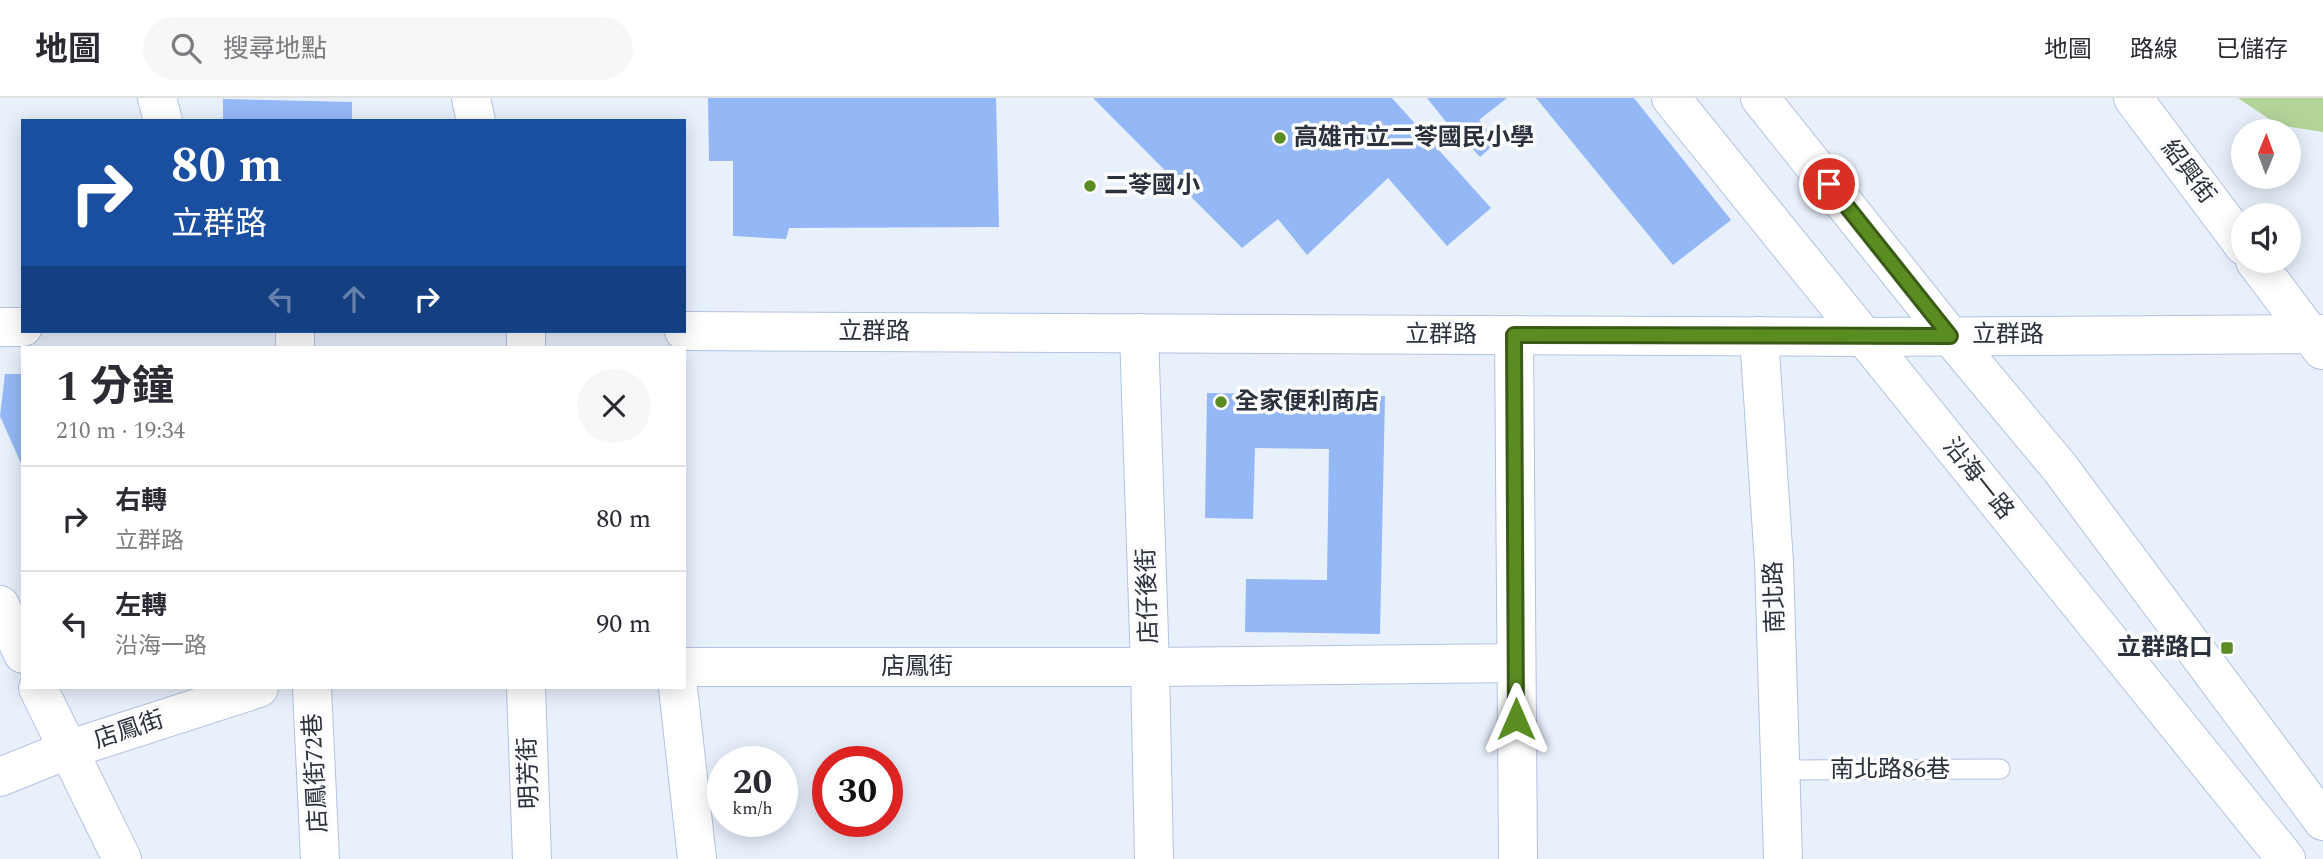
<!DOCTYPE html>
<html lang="zh-TW">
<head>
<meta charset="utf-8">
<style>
  body { margin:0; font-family:Spectral,"Noto Sans TC",serif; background:#f7f7f7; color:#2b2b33; height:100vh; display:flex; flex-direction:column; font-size:26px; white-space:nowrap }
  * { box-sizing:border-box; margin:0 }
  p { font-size:23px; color:#7c7c81 }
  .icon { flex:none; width:38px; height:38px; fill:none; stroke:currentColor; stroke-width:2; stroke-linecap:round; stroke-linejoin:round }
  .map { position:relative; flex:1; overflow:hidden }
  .panel { position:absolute; left:21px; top:248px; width:665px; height:343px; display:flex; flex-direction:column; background:#fff; border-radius:0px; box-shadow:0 4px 18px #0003 }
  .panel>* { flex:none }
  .top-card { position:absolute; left:21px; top:21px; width:665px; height:214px; border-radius:0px; box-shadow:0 4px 18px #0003; background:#1a4fa0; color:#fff; overflow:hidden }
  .needle { width:46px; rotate:1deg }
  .buttons { position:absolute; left:2231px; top:21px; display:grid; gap:14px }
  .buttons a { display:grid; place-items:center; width:70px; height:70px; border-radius:50%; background:#fff; box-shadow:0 4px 18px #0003; font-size:35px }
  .speed { position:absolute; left:707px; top:648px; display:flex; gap:14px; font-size:35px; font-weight:700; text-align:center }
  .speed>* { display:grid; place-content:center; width:91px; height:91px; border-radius:50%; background:#fff; box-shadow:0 4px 18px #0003; line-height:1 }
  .speed small { font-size:18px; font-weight:400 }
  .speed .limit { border:10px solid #d22; background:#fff; color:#111 }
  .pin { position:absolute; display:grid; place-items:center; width:60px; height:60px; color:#fff; margin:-30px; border:4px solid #fff; border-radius:50%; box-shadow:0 2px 7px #0007 }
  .me { position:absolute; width:77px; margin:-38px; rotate:0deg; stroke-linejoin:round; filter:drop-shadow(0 0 5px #0008) }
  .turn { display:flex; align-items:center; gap:24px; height:147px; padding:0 35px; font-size:32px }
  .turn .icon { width:91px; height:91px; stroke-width:2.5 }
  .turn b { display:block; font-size:49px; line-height:60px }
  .lanes { display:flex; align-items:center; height:66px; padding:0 35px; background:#0003; justify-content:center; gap:35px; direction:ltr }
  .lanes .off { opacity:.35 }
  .round { display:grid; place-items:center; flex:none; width:74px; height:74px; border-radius:37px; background:#f7f7f7 }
  .head { display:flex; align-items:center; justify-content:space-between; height:119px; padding:0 35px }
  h1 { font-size:42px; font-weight:700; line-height:52px }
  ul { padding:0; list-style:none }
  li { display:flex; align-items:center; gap:21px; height:105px; padding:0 35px; border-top:2px solid #e1e1e2 }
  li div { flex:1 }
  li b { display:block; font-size:26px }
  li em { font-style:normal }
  header { display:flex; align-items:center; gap:42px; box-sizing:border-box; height:98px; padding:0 35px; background:#fff; border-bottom:2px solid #e1e1e2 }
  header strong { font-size:33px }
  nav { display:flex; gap:38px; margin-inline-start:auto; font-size:24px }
  .search { width:490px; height:63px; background:#f7f7f7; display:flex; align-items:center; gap:18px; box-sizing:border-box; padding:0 24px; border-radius:38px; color:#7c7c81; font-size:26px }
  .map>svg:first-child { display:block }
  .green { fill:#b3d499 }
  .building { fill:#94b8f6 }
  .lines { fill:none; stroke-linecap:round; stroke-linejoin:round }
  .lane-casing { stroke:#b2c3e1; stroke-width:21 }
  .street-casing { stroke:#b2c3e1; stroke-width:40 }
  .primary-casing { stroke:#b2c3e1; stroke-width:40 }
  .lane { stroke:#fff; stroke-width:19 }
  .street { stroke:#fff; stroke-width:38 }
  .primary { stroke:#fff; stroke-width:38 }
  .route-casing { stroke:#3a5b16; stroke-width:18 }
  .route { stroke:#5a8c22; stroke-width:12 }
  .poi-dot { fill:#5a8c22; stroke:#fcfcfc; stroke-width:2.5 }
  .labels { text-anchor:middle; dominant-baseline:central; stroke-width:7; stroke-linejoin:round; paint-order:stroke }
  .poi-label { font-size:24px; font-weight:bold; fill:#2b323d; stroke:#fcfcfc; text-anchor:start }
  .street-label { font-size:24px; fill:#2b323d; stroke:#fcfcfc }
</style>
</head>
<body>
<header>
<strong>地圖</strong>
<div class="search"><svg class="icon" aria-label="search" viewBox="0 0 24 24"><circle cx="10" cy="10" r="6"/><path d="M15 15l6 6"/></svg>搜尋地點</div>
<nav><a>地圖</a><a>路線</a><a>已儲存</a></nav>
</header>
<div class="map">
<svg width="2323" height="761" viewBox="0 0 2323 761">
  <rect width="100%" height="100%" fill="#e8f0fc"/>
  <polygon class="green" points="2238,0 2323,0 2323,34 2278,27"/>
  <g class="building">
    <polygon points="708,0 996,0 999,129 789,130 786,141 733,138 733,63 709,63"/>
    <polygon points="1093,0 1392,0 1491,110 1447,148 1388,80 1307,157 1278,121 1242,150"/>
    <polygon points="1427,0 1507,0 1479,22 1497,44 1480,59 1460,37 1458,39"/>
    <polygon points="1536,0 1634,0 1731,122 1673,167"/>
    <polygon points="223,1 352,4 352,23 223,23"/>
    <polygon points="5,276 23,276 23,370 0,318"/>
    <polygon points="1207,295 1385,298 1380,536 1245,534 1246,481 1327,482 1329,351 1255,350 1253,421 1205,420"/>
  </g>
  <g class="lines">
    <g class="lane-casing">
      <polyline id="lane" points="1780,672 2000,671"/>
    </g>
    <g class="street-casing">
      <g id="street">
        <polyline points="157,0 163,23"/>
        <polyline points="471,0 476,23"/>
        <polyline points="2133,0 2244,148"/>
        <polyline points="2255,163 2322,252"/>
        <polyline points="0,229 23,229"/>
        <polyline points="295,233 295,250"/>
        <polyline points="684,233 1864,239 2323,236"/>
        <polyline points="1139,235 1150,569 1154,761"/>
        <polyline points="1514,237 1518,761"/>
        <polyline points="1759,238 1774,465 1783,761"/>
        <polyline points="526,250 526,233"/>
        <polyline points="0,507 23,556"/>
        <polyline points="684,569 1150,569 1516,565"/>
        <polyline points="38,590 122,761"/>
        <polyline points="312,590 320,761"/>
        <polyline points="526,590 532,761"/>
        <polyline points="678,590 697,761"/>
        <polyline points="0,679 67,652 259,590"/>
      </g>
    </g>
    <g class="primary-casing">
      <g id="primary">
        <polyline points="1671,0 2286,761"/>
        <polyline points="1760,0 1950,238 2060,370 2323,723"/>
      </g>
    </g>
    <use href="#lane" class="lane"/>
    <use href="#street" class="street"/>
    <use href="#primary" class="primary"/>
  </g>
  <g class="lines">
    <g class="route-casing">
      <polyline id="route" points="1516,621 1514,237 1950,238 1829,86"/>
    </g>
    <use href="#route" class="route"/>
  </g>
  <g class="poi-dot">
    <circle cx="1280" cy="40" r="7"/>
    <circle cx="1090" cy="88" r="7"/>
    <circle cx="1221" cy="304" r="7"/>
    <rect x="2220" y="543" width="14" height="14" rx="3.5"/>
  </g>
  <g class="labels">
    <g class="poi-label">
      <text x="1294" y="40">高雄市立二苓國民小學</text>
      <text x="1104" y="88">二苓國小</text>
      <text x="1235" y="304">全家便利商店</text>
      <text x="2213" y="550" text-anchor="end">立群路口</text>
    </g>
    <g class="street-label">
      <text transform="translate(2188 74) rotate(53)">紹興街</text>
      <text x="874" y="234">立群路</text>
      <text x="1441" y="237">立群路</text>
      <text x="2008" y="237">立群路</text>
      <text transform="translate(1978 381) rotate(51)">沿海一路</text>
      <text transform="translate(1148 498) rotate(-92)">店仔後街</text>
      <text transform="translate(1775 499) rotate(-92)">南北路</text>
      <text x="917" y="569">店鳳街</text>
      <text transform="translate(129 632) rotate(-18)">店鳳街</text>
      <text x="1890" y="672">南北路86巷</text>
      <text transform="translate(316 675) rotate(-93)">店鳳街72巷</text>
      <text transform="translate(529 675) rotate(-92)">明芳街</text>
    </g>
  </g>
</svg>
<div class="buttons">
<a><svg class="needle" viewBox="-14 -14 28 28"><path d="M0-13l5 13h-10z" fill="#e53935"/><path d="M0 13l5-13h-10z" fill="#7c7c81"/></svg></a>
<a><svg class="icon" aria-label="sound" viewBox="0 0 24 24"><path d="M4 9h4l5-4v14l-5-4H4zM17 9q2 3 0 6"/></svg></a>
</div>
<div class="speed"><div>20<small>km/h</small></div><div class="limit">30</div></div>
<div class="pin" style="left:1829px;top:86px;background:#d93025"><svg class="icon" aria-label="arrive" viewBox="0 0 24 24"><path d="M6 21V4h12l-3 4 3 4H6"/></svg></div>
<svg class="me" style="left:1516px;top:621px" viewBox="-20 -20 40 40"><path d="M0-17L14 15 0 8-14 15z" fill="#5a8c22" stroke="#fff" stroke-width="4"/></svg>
<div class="top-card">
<div class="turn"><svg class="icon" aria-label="right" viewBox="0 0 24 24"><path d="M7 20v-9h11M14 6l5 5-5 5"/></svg><div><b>80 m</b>立群路</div></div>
<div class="lanes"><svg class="icon off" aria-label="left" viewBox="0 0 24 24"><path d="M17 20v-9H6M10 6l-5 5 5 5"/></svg><svg class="icon off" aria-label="ahead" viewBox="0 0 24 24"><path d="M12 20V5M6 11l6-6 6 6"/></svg><svg class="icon" aria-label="right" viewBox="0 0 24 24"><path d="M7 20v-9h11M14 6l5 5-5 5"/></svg></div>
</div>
<section class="panel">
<div class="head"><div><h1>1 分鐘</h1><p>210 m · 19:34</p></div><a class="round"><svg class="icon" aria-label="close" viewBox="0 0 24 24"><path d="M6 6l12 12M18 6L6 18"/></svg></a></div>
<ul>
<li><svg class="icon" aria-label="right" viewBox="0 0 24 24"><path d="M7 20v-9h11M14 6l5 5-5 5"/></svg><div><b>右轉</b><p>立群路</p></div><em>80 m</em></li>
<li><svg class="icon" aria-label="left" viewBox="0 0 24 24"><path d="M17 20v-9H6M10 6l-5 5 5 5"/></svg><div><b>左轉</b><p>沿海一路</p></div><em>90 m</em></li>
</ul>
</section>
</div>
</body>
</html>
